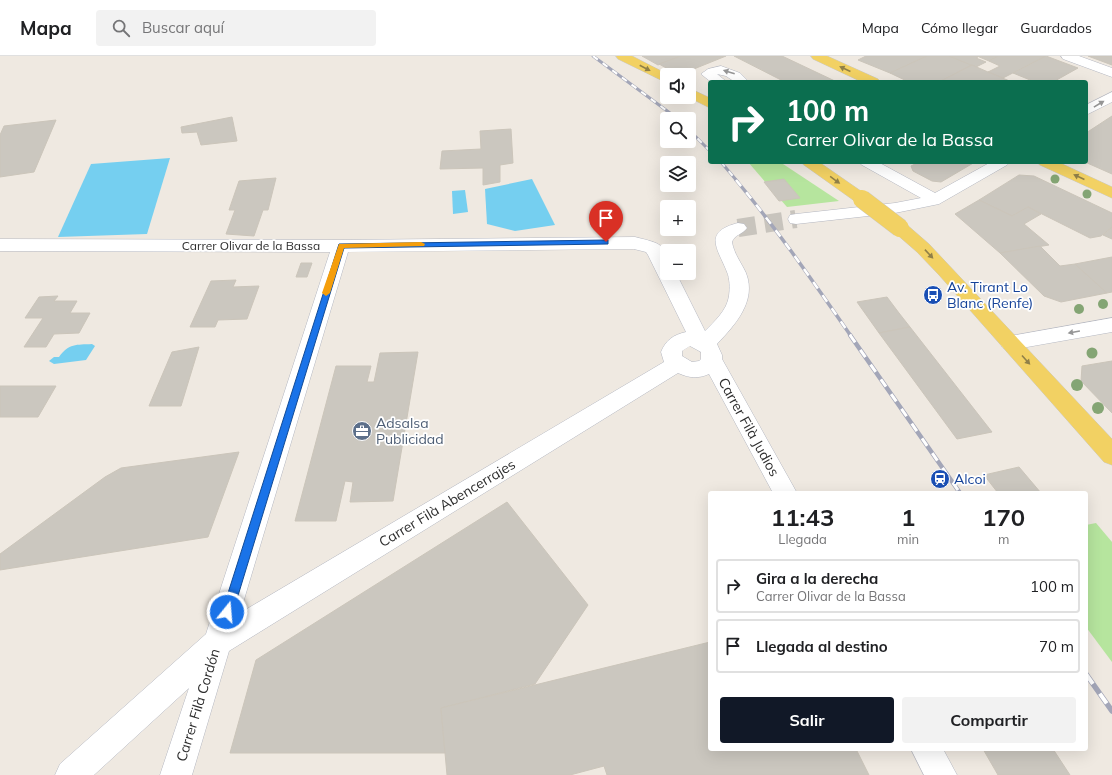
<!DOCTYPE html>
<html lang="es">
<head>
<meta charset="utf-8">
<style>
  body { margin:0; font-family:Mulish,sans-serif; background:#f2f2f2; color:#202124; height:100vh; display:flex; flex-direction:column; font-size:15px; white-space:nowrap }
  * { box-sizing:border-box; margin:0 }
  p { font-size:13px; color:#757577 }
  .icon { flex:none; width:22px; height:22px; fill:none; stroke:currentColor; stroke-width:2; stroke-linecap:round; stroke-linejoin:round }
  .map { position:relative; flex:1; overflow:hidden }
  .panel { position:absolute; left:708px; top:435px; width:380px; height:260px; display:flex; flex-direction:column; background:#fff; border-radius:4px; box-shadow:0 4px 16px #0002 }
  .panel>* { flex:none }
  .hud { position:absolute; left:708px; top:24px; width:380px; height:84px; border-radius:4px; box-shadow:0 4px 16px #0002; background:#0b6e4f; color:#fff; overflow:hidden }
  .fabs { position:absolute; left:660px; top:12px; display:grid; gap:8px }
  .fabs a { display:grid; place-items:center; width:36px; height:36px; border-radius:4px; background:#fff; box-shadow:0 4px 16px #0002; font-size:20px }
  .pin { position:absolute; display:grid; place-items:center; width:34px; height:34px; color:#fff; margin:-41px -17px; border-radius:50% 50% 50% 0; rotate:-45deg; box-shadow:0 0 4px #0007 }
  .pin .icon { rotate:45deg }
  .me { position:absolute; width:44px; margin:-22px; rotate:17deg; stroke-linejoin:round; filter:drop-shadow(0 0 3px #0008) }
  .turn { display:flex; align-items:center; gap:14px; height:84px; padding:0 12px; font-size:18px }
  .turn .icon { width:52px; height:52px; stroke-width:2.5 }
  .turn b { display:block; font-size:28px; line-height:34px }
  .eta { display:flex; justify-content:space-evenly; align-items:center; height:68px; text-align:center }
  .eta b { font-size:24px; font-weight:700; line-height:28px }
  .button { display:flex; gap:8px; margin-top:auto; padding:8px 12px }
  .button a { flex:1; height:46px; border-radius:4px; background:#111827; color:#fff; font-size:16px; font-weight:700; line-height:46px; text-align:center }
  .button a+a { background:#f2f2f2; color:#202124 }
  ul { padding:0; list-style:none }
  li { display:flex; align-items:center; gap:12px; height:54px; margin:0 8px 6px; padding:0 4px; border:2px solid #e0e0e0; border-radius:4px }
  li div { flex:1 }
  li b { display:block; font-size:15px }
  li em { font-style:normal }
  header { display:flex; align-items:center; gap:24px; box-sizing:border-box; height:56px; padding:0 20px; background:#fff; border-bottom:1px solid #e0e0e0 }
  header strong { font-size:19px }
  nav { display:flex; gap:22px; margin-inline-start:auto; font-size:14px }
  .search { width:280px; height:36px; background:#f2f2f2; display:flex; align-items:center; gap:10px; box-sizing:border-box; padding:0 14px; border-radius:4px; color:#757577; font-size:15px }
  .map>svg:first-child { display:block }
  .green { fill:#b6e59e }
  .water { fill:#75cff0 }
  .building { fill:#cbc7bf; stroke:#cbc5ba }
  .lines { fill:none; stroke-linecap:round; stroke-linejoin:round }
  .minor-tunnel { stroke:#c8c4bd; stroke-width:18; stroke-dasharray:18 9; stroke-linecap:butt }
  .minor-casing { stroke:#b4b7c1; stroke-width:1 }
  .major-casing { stroke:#c9c9c9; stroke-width:1 }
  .minor { fill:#fff; fill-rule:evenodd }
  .major { fill:#f2d163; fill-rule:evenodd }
  .rail-far3-casing { stroke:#a3a6b8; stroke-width:3 }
  .rail-far2-casing { stroke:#a3a6b8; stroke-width:3.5 }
  .rail-far1-casing { stroke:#a3a6b8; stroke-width:4.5 }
  .rail-casing { stroke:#a3a6b8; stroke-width:5.5 }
  .rail-far3 { stroke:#fff; stroke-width:2; stroke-dasharray:6; stroke-linecap:butt }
  .rail-far2 { stroke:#fff; stroke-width:2.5; stroke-dasharray:8; stroke-linecap:butt }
  .rail-far1 { stroke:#fff; stroke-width:3; stroke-dasharray:9; stroke-linecap:butt }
  .rail { stroke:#fff; stroke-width:4; stroke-dasharray:12; stroke-linecap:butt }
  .major-bridge-casing { stroke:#c9c9c9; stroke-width:19; stroke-linecap:butt }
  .major-bridge { stroke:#f2d163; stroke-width:18 }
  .tree { fill:#84a574 }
  .oneway { fill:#908048 }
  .oneway2 { fill:#969696 }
  .route { fill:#1a73e8; stroke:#114b97 }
  .slow { fill:#f59e0b }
  .labels { text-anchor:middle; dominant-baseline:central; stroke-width:3.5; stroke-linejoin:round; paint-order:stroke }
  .far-street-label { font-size:12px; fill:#2e2e2e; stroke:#fff }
  .transit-label { font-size:14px; fill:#164399; stroke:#fff; text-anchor:start }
  .service-label { font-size:14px; fill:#4e5e75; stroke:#fff; text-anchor:start }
  .street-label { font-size:14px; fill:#2e2e2e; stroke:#fff }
</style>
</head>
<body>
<header>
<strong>Mapa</strong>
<div class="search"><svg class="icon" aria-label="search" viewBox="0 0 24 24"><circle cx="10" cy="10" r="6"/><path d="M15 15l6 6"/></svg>Buscar aquí</div>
<nav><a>Mapa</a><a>Cómo llegar</a><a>Guardados</a></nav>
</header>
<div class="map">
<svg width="1112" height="719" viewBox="0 0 1112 719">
  <rect width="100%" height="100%" fill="#efe9e1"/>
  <g class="green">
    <polygon points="748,106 780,106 839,145 787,151"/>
    <polygon points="1096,467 1112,486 1112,606 1086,571 1086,469"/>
  </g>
  <g class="water">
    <polygon points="170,102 147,178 58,181 91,108"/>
    <polygon points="532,123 555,169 515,175 487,168 485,133"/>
    <polygon points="465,134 468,156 453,158 452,135"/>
    <path d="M 92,288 L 95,290 L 86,304 L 54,308 L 49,305 L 54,301 L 59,301 C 69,287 76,289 92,288 Z"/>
  </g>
  <g class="building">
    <polygon points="642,0 681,0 658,9"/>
    <polygon points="681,0 726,0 679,19 659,8"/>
    <polygon points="734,0 782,0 837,26 785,26"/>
    <polygon points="866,0 927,0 890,17 858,4"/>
    <polygon points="927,0 949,0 972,9 939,26 909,26 890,17"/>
    <polygon points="949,0 977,0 978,1 976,2 986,6 976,11"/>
    <polygon points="977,0 998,0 989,5"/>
    <polygon points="998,0 1046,0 1003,22 988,16 1000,10 989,5"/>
    <polygon points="1046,0 1078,12 1053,26 1035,26 1013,17"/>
    <polygon points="1088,0 1112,0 1112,9"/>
    <polygon points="972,9 988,16 1012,26 939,26"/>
    <polygon points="1112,60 1112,118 1085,106 1086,106 1086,77"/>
    <polygon points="232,61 237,85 201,89 197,76 182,77 181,71"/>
    <polygon points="56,64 34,116 0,121 0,79 4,70"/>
    <polygon points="511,73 513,107 500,109 500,126 483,129 483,112 440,113 442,95 481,93 480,75"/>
    <polygon points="919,106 975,106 941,126 932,125 913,115 911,110"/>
    <polygon points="1019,119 1034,120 1112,157 1112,171 1101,180 1090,182 1028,151 1012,160 979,144"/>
    <polygon points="276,122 268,154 263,154 254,180 226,178 235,154 229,154 239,125"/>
    <polygon points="784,123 800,142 779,145 764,126"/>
    <polygon points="979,144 1012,160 1028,151 1041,158 1024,168 1049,189 1000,197 955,158"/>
    <polygon points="1112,171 1112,183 1103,179"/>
    <polygon points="1040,190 1060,210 1075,208 1107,237 1061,246 1044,240 1000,197"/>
    <polygon points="1112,201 1112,236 1107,237 1075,208"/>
    <polygon points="301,207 312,207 307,221 296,221"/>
    <polygon points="236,224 233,231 259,230 247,263 218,264 215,271 190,271 211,225"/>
    <polygon points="58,240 54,245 77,245 70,257 90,257 79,277 54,278 46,291 24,291 43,262 25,262 39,241"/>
    <polygon points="887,241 899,257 910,271 879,277 857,246"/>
    <polygon points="910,271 992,376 957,383 879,277"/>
    <polygon points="199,291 181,350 149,350 172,296"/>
    <polygon points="418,296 393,445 350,446 353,426 345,425 336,465 295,465 336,310 371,310 367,326 374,326 380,297"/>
    <polygon points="1112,305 1112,357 1081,325 1082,310"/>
    <polygon points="0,330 56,330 38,361 0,361"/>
    <polygon points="239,396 208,481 0,514 0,498 105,421 121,412"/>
    <polygon points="1019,411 1041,437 998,437 984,419"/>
    <polygon points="507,446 588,549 535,628 441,652 445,697 230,697 256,604"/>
    <polygon points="710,586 710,693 856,693 869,719 607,719 604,710 570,719 447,719 441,652"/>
    <polygon points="983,693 1053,693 1070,719 998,719"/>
  </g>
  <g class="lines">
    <polyline class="minor-tunnel" points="738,172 796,163"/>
    <g class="minor-casing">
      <g id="minor">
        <polygon points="1061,0 1079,0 1112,12 1112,21 1063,3"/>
        <polygon points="721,10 740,17 749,26 735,26 726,20 717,18 727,26 711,26 701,18 708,13"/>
        <polygon points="1112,36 1112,46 1086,59 1086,49"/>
        <polygon points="859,106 878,106 935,137 991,106 1010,106 1007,109 939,148 895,157 796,168 790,167 788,163 790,159 796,158 895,147 921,142 862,109"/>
        <path d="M 738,167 L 744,168 L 747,172 C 743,178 734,179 732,186 C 734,198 741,206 746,217 C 757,245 735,269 717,288 L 722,299 L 722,303 L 797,437 L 773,437 L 709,318 C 698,323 689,322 678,317 L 229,595 L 192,719 L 160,719 L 189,632 L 94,719 L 55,719 L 60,708 L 206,578 L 330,196 L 0,195 L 0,183 L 341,184 L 635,181 C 662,188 667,187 667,217 L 676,217 L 705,275 C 715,265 727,254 729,240 C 730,232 730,223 727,216 C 718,193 702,176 738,167 ZM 634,193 L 646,196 L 648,199 L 686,276 C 673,279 666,284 661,296 L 664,306 L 240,557 L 348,196 ZM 690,290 L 701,296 L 701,303 L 699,305 L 692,306 L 682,300 L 682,295 Z"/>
        <polygon points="1112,262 1112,276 1010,294 1003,292 1000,287 1003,282 1010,280"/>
        <polygon points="911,693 943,693 957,719 924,719"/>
      </g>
    </g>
    <g class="major-casing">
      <g id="major">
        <polygon points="616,0 632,0 669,19 667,19 667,27 618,3"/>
        <polygon points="811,0 827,0 878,23 880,26 862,26 813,3"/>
        <polygon points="689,32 710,42 710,52 688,41"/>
        <polygon points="801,106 819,106 868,140 870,143 868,146 862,148 856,146 804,109"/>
        <polygon points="1037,106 1058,106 1112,131 1112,142 1040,109"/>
        <polygon points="900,167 906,168 929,188 1112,383 1112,409 1104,406 939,219 917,196 894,176 891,172 894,168"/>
      </g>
    </g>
    <use href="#minor" class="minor"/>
    <use href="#major" class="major"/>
    <g class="rail-far3-casing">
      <g id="rail-far3">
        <polyline points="593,0 678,63"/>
        <polyline points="689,74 710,95"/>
        <polyline points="721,106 737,125"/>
      </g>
    </g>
    <g class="rail-far2-casing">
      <path id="rail-far2" d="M 736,124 C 777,173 814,227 851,280"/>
    </g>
    <g class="rail-far1-casing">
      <polyline id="rail-far1" points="850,279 960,437"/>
    </g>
    <g class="rail-casing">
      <polyline id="rail" points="1086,618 1112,655"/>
    </g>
    <use href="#rail-far3" class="rail-far3"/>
    <use href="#rail-far2" class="rail-far2"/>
    <use href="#rail-far1" class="rail-far1"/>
    <use href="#rail" class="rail"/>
    <g class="major-bridge-casing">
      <polyline id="major-bridge" points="862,143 900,172"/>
    </g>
    <use href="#major-bridge" class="major-bridge"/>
  </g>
  <g class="tree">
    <circle cx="1055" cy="123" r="4.5"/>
    <circle cx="1087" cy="138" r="4.5"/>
    <circle cx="1103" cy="248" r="5"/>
    <circle cx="1079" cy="253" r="5"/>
    <circle cx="1092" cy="297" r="5.5"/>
    <circle cx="1077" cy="329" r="6"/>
    <circle cx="1098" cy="352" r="6"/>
  </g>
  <defs><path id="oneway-solid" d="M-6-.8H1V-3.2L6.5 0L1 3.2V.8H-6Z"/></defs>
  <g class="oneway">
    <use href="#oneway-solid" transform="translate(645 12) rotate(28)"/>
    <use href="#oneway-solid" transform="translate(845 13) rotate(-155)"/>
    <use href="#oneway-solid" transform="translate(1079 121) rotate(-155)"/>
    <use href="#oneway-solid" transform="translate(835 124) rotate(36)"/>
    <use href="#oneway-solid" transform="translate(929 198) rotate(47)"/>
    <use href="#oneway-solid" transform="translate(1026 304) rotate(48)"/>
  </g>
  <g class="oneway2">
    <use href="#oneway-solid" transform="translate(729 16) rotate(-162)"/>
    <use href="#oneway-solid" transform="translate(1099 48) rotate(-31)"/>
    <use href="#oneway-solid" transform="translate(1074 276) rotate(170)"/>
  </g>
  <polygon class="route" points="606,184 608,184 608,188 344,192 233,556 231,559 227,561 223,559 222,556 339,188"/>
  <polygon class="slow" points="421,186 425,188 424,190 344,192 330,237 326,240 322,237 339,188"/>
  <defs>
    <g id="bus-disc" transform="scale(1)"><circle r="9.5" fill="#1a4fb4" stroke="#fff"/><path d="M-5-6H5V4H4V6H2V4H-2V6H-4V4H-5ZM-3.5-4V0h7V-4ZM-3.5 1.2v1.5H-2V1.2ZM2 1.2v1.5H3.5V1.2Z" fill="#fff"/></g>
    <g id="office-disc" transform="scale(1)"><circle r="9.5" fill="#5c6f8a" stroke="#fff"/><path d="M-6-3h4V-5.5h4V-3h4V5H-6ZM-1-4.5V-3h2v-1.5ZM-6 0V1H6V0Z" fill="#fff"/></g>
    <g id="station-disc" transform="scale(1)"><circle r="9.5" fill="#1a4fb4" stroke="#fff"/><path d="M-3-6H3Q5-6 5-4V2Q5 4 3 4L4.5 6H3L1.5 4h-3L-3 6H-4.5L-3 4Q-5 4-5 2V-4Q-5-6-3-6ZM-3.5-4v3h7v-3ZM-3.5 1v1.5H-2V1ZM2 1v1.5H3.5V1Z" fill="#fff"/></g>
  </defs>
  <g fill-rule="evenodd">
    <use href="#bus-disc" x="933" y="239"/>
    <use href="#office-disc" x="362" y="375"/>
    <use href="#station-disc" x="940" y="423"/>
  </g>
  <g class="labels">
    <g class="far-street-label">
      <text x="251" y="189">Carrer Olivar de la Bassa</text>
    </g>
    <g class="transit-label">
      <text x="947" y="231">Av. Tirant Lo<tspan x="947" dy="16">Blanc (Renfe)</tspan></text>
      <text x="954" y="423">Alcoi</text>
    </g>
    <g class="service-label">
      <text x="376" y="367">Adsalsa<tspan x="376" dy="16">Publicidad</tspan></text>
    </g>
    <g class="street-label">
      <text transform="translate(749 371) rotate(61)">Carrer Filà Judios</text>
      <text transform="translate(447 447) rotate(-31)">Carrer Filà Abencerrajes</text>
      <text transform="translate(198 649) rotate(-73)">Carrer Filà Cordón</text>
    </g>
  </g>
</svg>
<div class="fabs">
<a><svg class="icon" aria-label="sound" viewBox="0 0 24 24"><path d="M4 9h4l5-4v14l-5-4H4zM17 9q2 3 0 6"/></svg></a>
<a><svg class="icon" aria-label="search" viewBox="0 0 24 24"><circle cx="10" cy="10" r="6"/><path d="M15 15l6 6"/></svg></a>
<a><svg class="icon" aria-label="layers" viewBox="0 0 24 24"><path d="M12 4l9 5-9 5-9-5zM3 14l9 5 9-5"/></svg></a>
<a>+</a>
<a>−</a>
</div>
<div class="pin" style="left:606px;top:186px;background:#d93025"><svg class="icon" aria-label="arrive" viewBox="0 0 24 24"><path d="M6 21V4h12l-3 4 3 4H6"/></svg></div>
<svg class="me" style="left:227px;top:556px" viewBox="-20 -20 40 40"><circle r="17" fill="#1a73e8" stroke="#fff" stroke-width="3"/><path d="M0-11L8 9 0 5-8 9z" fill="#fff"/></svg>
<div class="hud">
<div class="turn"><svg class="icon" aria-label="right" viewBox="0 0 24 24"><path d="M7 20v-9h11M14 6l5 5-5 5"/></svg><div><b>100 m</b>Carrer Olivar de la Bassa</div></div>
</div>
<section class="panel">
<div class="eta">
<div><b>11:43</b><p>Llegada</p></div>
<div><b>1</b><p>min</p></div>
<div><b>170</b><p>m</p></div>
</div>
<ul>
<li><svg class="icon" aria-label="right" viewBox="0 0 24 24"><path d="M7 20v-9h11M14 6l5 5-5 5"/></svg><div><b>Gira a la derecha</b><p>Carrer Olivar de la Bassa</p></div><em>100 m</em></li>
<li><svg class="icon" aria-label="arrive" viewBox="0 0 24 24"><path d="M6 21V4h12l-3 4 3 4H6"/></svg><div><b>Llegada al destino</b></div><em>70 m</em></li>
</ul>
<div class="button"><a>Salir</a><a>Compartir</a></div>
</section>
</div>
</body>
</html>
